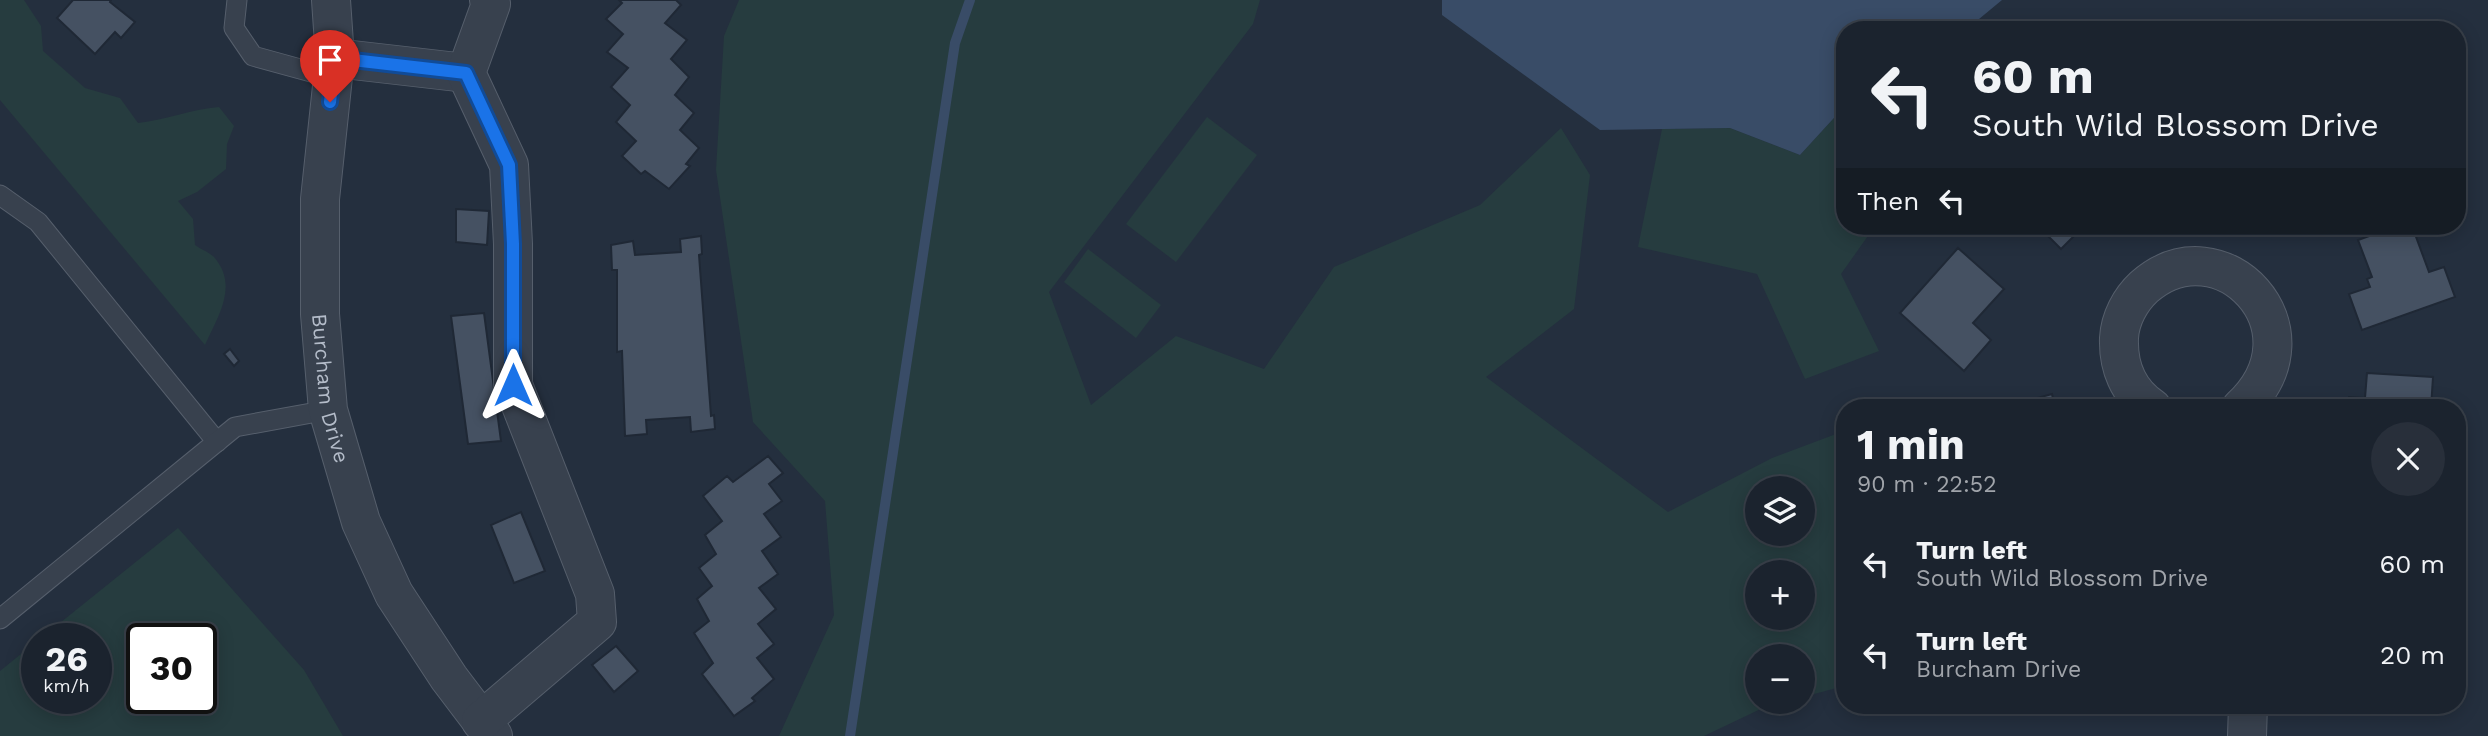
<!DOCTYPE html>
<html lang="en">
<head>
<meta charset="utf-8">
<style>
  body { margin:0; font-family:"Work Sans",sans-serif; background:#282f3a; color:#f1f3f6; height:100vh; display:flex; flex-direction:column; font-size:26px; white-space:nowrap }
  * { box-sizing:border-box; margin:0 }
  p { font-size:23px; color:#a0a4aa }
  .icon { flex:none; width:38px; height:38px; fill:none; stroke:currentColor; stroke-width:2; stroke-linecap:round; stroke-linejoin:round }
  .map { position:relative; flex:1; overflow:hidden }
  .details { position:absolute; left:1836px; top:399px; width:630px; height:315px; display:flex; flex-direction:column; background:#1b232e; border-radius:28px; box-shadow:0 4px 18px #0003,0 0 0 2px #39404a }
  .details>* { flex:none }
  .hud { position:absolute; left:1836px; top:21px; width:630px; height:214px; border-radius:28px; box-shadow:0 4px 18px #0003,0 0 0 2px #39404a; background:#1b232e; color:#f1f3f6; overflow:hidden }
  .controls { position:absolute; left:1745px; top:476px; display:grid; gap:14px }
  .controls a { display:grid; place-items:center; width:70px; height:70px; border-radius:50%; background:#1b232e; box-shadow:0 4px 18px #0003,0 0 0 2px #39404a; font-size:35px }
  .speed { position:absolute; left:21px; top:623px; display:flex; gap:14px; font-size:35px; font-weight:700; text-align:center }
  .speed>* { display:grid; place-content:center; width:91px; height:91px; border-radius:50%; background:#1b232e; box-shadow:0 4px 18px #0003,0 0 0 2px #39404a; line-height:1 }
  .speed small { font-size:18px; font-weight:400 }
  .speed .limit { border:4px solid #111; border-radius:10px; background:#fff; color:#111 }
  .pin { position:absolute; display:grid; place-items:center; width:60px; height:60px; color:#fff; margin:-72px -30px; border-radius:50% 50% 50% 0; rotate:-45deg; box-shadow:0 0 7px #0007 }
  .pin .icon { rotate:45deg }
  .me { position:absolute; width:77px; margin:-38px; rotate:0deg; stroke-linejoin:round; filter:drop-shadow(0 0 5px #0008) }
  .turn { display:flex; align-items:center; gap:24px; height:147px; padding:0 21px; font-size:32px }
  .turn .icon { width:91px; height:91px; stroke-width:2.5 }
  .turn b { display:block; font-size:49px; line-height:60px }
  .then { display:flex; align-items:center; height:66px; padding:0 21px; background:#0003; gap:14px; font-size:26px }
  .round { display:grid; place-items:center; flex:none; width:74px; height:74px; border-radius:37px; background:#282f3a }
  .headline { display:flex; align-items:center; justify-content:space-between; height:119px; padding:0 21px }
  h1 { font-size:42px; font-weight:700; line-height:52px }
  ul { padding:0; list-style:none }
  li { display:flex; align-items:center; gap:21px; height:91px; padding:0 21px }
  li div { flex:1 }
  li b { display:block; font-size:26px }
  li em { font-style:normal }
  .map>svg:first-child { display:block }
  .green { fill:#263c3f; fill-rule:evenodd }
  .water { fill:#394c67 }
  .lines { fill:none; stroke-linecap:round; stroke-linejoin:round }
  .stream { stroke:#394c67; stroke-width:10 }
  .building { fill:#455162; stroke:#1f2835; stroke-width:2 }
  .service-casing { stroke:#565f6c; stroke-width:21 }
  .minor-casing { stroke:#565f6c; stroke-width:40 }
  .service { stroke:#38414e; stroke-width:19 }
  .minor { stroke:#38414e; stroke-width:38 }
  .route-casing { stroke:#114b97; stroke-width:18 }
  .route { stroke:#1a73e8; stroke-width:12 }
  .labels { text-anchor:middle; dominant-baseline:central; stroke-width:5; stroke-linejoin:round; paint-order:stroke }
  .street-label { font-size:21px; fill:#b4bcc9; stroke:#1d2633 }
</style>
</head>
<body>
<div class="map">
<svg width="2488" height="736" viewBox="0 0 2488 736">
  <rect width="100%" height="100%" fill="#242f3e"/>
  <g class="green">
    <path d="M 0,0 L 24,0 L 41,26 L 43,51 L 85,88 L 120,98 L 138,123 C 166,120 191,109 219,107 L 234,126 L 227,144 L 226,169 L 197,192 L 178,201 L 193,219 L 195,245 C 200,249 209,252 214,257 C 239,286 218,316 205,345 L 0,100 Z"/>
    <path d="M 739,0 L 1260,0 L 1253,24 L 1049,292 L 1091,405 L 1176,336 L 1264,369 L 1334,267 L 1480,205 L 1561,128 L 1590,175 L 1574,309 L 1486,377 L 1668,512 L 1772,458 L 1844,431 L 1844,686 L 1803,697 L 1802,656 L 1757,656 L 1757,702 L 1783,702 L 1769,705 L 1704,736 L 779,736 L 834,615 L 825,501 L 753,422 L 716,170 L 724,36 ZM 1802,488 L 1802,534 L 1757,534 L 1757,488 ZM 1802,572 L 1802,618 L 1757,618 L 1757,572 Z"/>
    <polygon points="1844,107 1844,226 1875,226 1841,274 1879,351 1805,379 1757,274 1638,247 1662,129 1730,128 1800,155"/>
    <polygon points="1207,117 1257,155 1176,262 1126,224"/>
    <polygon points="1088,249 1161,305 1136,338 1064,282"/>
    <path d="M 178,528 L 304,670 L 343,736 L 0,736 L 0,671 L 37,641 L 37,698 L 96,698 L 96,639 L 40,639 ZM 142,639 L 201,639 L 201,698 L 142,698 Z"/>
  </g>
  <polygon class="water" points="1442,0 2002,0 1973,24 1963,30 1844,30 1844,107 1800,155 1730,128 1600,130 1442,15"/>
  <g class="lines">
    <polyline class="stream" points="850,736 955,43 970,0"/>
  </g>
  <g class="building">
    <polygon points="73,0 111,0 110,2 135,22 121,38 115,32 95,54 57,18"/>
    <polygon points="619,0 676,0 681,5 665,23 687,40 671,59 689,77 675,95 694,113 680,130 699,148 686,164 690,166 669,189 645,171 641,174 622,156 636,141 616,122 630,105 611,87 628,68 607,52 623,34 606,19 622,3"/>
    <polygon points="456,209 489,211 487,245 456,242"/>
    <polygon points="2038,226 2084,226 2061,249"/>
    <polygon points="2397,226 2412,226 2429,272 2444,267 2455,297 2362,330 2349,294 2370,287 2367,279 2372,277 2358,240"/>
    <polygon points="701,236 702,254 699,255 711,416 714,415 715,429 691,432 690,417 646,420 647,434 625,436 622,351 617,352 617,270 612,270 611,245 633,241 635,255 681,252 680,239"/>
    <polygon points="1958,248 2004,289 1973,323 1991,340 1964,371 1900,313"/>
    <polygon points="484,313 501,441 468,444 451,316"/>
    <polygon points="230,349 239,361 234,366 224,354"/>
    <polygon points="2367,373 2433,377 2431,408 2348,408 2349,397 2365,398"/>
    <polygon points="2052,394 2055,408 2001,408"/>
    <polygon points="768,456 783,473 769,484 782,501 764,514 781,537 762,551 778,574 759,588 776,609 758,624 774,644 757,658 774,679 752,698 755,701 734,716 702,674 713,663 694,633 709,621 697,599 712,586 699,568 716,554 705,535 722,521 703,496 727,476 733,482"/>
    <polygon points="521,512 545,571 514,583 491,525"/>
    <polygon points="616,646 638,671 614,692 592,665"/>
  </g>
  <g class="lines">
    <g class="service-casing">
      <g id="service">
        <polyline points="237,0 234,28 253,56 333,78"/>
        <polyline points="0,195 38,222 217,442"/>
        <polyline points="0,619 235,427 328,410"/>
      </g>
    </g>
    <g class="minor-casing">
      <g id="minor">
        <path id="s1" d="M 331,0 L 335,58 L 320,199 L 320,314 L 328,410 L 361,522 L 394,594 L 449,678 L 493,736"/>
        <polyline points="335,58 466,73"/>
        <path d="M 2152,408 C 2128,392 2118,366 2119,338 C 2120,319 2130,300 2144,287 C 2220,220 2326,329 2241,408"/>
        <polyline points="481,721 597,622 595,594 513,385 513,244 509,165 466,73 491,4 489,0"/>
        <polyline points="2247,736 2248,705"/>
      </g>
    </g>
    <use href="#service" class="service"/>
    <use href="#minor" class="minor"/>
  </g>
  <g class="lines">
    <g class="route-casing">
      <polyline id="route" points="330,102 335,58 466,73 509,165 513,244 513,385"/>
    </g>
    <use href="#route" class="route"/>
  </g>
  <g class="labels">
    <g class="street-label">
      <text stroke="none"><textPath href="#s1" startOffset="390">Burcham Drive</textPath></text>
    </g>
  </g>
</svg>
<div class="controls">
<a><svg class="icon" aria-label="layers" viewBox="0 0 24 24"><path d="M12 4l9 5-9 5-9-5zM3 14l9 5 9-5"/></svg></a>
<a>+</a>
<a>−</a>
</div>
<div class="speed"><div>26<small>km/h</small></div><div class="limit">30</div></div>
<div class="pin" style="left:330px;top:102px;background:#d93025"><svg class="icon" aria-label="arrive" viewBox="0 0 24 24"><path d="M6 21V4h12l-3 4 3 4H6"/></svg></div>
<svg class="me" style="left:513px;top:385px" viewBox="-20 -20 40 40"><path d="M0-17L14 15 0 8-14 15z" fill="#1a73e8" stroke="#fff" stroke-width="4"/></svg>
<div class="hud">
<div class="turn"><svg class="icon" aria-label="left" viewBox="0 0 24 24"><path d="M17 20v-9H6M10 6l-5 5 5 5"/></svg><div><b>60 m</b>South Wild Blossom Drive</div></div>
<div class="then">Then<svg class="icon" aria-label="left" viewBox="0 0 24 24"><path d="M17 20v-9H6M10 6l-5 5 5 5"/></svg></div>
</div>
<section class="details">
<div class="headline"><div><h1>1 min</h1><p>90 m · 22:52</p></div><a class="round"><svg class="icon" aria-label="close" viewBox="0 0 24 24"><path d="M6 6l12 12M18 6L6 18"/></svg></a></div>
<ul>
<li><svg class="icon" aria-label="left" viewBox="0 0 24 24"><path d="M17 20v-9H6M10 6l-5 5 5 5"/></svg><div><b>Turn left</b><p>South Wild Blossom Drive</p></div><em>60 m</em></li>
<li><svg class="icon" aria-label="left" viewBox="0 0 24 24"><path d="M17 20v-9H6M10 6l-5 5 5 5"/></svg><div><b>Turn left</b><p>Burcham Drive</p></div><em>20 m</em></li>
</ul>
</section>
</div>
</body>
</html>
